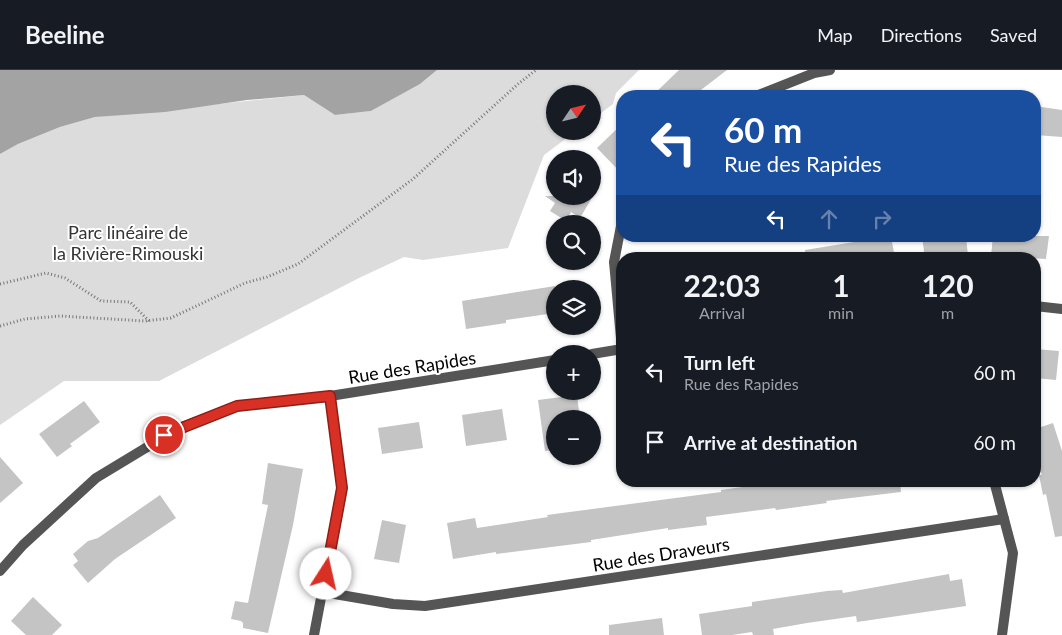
<!DOCTYPE html>
<html lang="en">
<head>
<meta charset="utf-8">
<style>
  body { margin:0; font-family:Lato,sans-serif; background:#20242c; color:#f1f3f6; height:100vh; display:flex; flex-direction:column; font-size:19px; white-space:nowrap }
  * { box-sizing:border-box; margin:0 }
  p { font-size:16px; color:#9ea1a6 }
  .icon { flex:none; width:28px; height:28px; fill:none; stroke:currentColor; stroke-width:2; stroke-linecap:round; stroke-linejoin:round }
  .map { position:relative; flex:1; overflow:hidden }
  .side { position:absolute; left:616px; top:182px; width:425px; height:235px; display:flex; flex-direction:column; background:#171b24; border-radius:20px; box-shadow:0 1px 4px #0004 }
  .side>* { flex:none }
  .banner { position:absolute; left:616px; top:20px; width:425px; height:152px; border-radius:20px; box-shadow:0 1px 4px #0004; background:#1a4fa0; color:#fff; overflow:hidden }
  .needle { width:32px; rotate:55deg }
  .controls { position:absolute; left:546px; top:15px; display:grid; gap:10px }
  .controls a { display:grid; place-items:center; width:55px; height:55px; border-radius:50%; background:#171b24; box-shadow:0 1px 4px #0004; font-size:25px }
  .pin { position:absolute; display:grid; place-items:center; width:42px; height:42px; color:#fff; margin:-21px; border:2px solid #fff; border-radius:50%; box-shadow:0 1px 5px #0007 }
  .me { position:absolute; width:55px; margin:-28px; rotate:10deg; stroke-linejoin:round; filter:drop-shadow(0 0 4px #0008) }
  .turn { display:flex; align-items:center; gap:18px; height:105px; padding:0 25px; font-size:22px }
  .turn .icon { width:65px; height:65px; stroke-width:2.5 }
  .turn b { display:block; font-size:35px; line-height:42px }
  .lanes { display:flex; align-items:center; height:48px; padding:0 25px; background:#0003; justify-content:center; gap:25px; direction:ltr }
  .lanes .off { opacity:.35 }
  .eta { display:flex; justify-content:space-evenly; align-items:center; height:85px; text-align:center }
  .eta b { font-size:30px; font-weight:700; line-height:35px }
  ul { padding:0; list-style:none }
  li { display:flex; align-items:center; gap:15px; height:70px; padding:0 25px }
  li div { flex:1 }
  li b { display:block; font-size:19px }
  li em { font-style:normal }
  header { display:flex; align-items:center; gap:30px; box-sizing:border-box; height:70px; padding:0 25px; background:#171b24; border-bottom:1px solid #363941 }
  header strong { font-size:24px }
  nav { display:flex; gap:28px; margin-inline-start:auto; font-size:18px }
  .map>svg:first-child { display:block }
  .green { fill:#dcdcdc }
  .water { fill:#a3a3a3 }
  .building { fill:#c4c4c4 }
  .lines { fill:none; stroke-linecap:round; stroke-linejoin:round }
  .path { stroke:#777; stroke-width:3; stroke-dasharray:1 2.5; stroke-linecap:butt }
  .street { stroke:#555; stroke-width:10 }
  .route-casing { stroke:#8d1f18; stroke-width:12 }
  .route { stroke:#d93025; stroke-width:9 }
  .labels { text-anchor:middle; dominant-baseline:central; stroke-width:4; stroke-linejoin:round; paint-order:stroke }
  .park-label { font-size:18px; fill:#333; stroke:#fff }
  .street-label { font-size:18px; fill:#000; stroke:#fff }
</style>
</head>
<body>
<header>
<strong>Beeline</strong>
<nav><a>Map</a><a>Directions</a><a>Saved</a></nav>
</header>
<div class="map">
<svg width="1062" height="565" viewBox="0 0 1062 565">
  <rect width="100%" height="100%" fill="#fff"/>
  <polygon class="green" points="437,0 639,0 616,23 613,34 593,49 592,24 555,24 555,61 576,61 544,85 508,178 423,190 404,187 359,208 159,311 64,311 0,355 0,84 18,74 60,57 95,47 304,25 335,45 371,41 420,14"/>
  <polygon class="water" points="0,0 437,0 420,14 371,41 335,45 304,25 247,30 165,42 95,47 60,57 18,74 0,84"/>
  <g class="building">
    <polygon points="679,0 727,0 693,26 652,26"/>
    <polygon points="1035,36 1062,40 1062,67 1035,65"/>
    <polygon points="622,54 622,104 597,78"/>
    <polygon points="545,126 593,126 580,148 571,142 566,151 550,141 555,133"/>
    <polygon points="891,166 895,189 806,189 805,180"/>
    <polygon points="922,166 966,166 968,186 925,189"/>
    <polygon points="993,166 1049,166 1046,189 991,186"/>
    <polygon points="555,216 555,243 506,250 506,253 466,259 462,231"/>
    <polygon points="1035,279 1059,281 1056,310 1035,308"/>
    <polygon points="577,325 580,349 555,349 555,380 545,381 538,330"/>
    <polygon points="84,331 100,352 70,374 72,376 57,387 39,364"/>
    <polygon points="502,339 507,370 466,376 462,345"/>
    <polygon points="419,352 423,378 382,384 378,358"/>
    <polygon points="1053,353 1062,381 1062,466 1055,467 1046,424 1043,425 1039,405 1042,405 1035,383 1035,359"/>
    <polygon points="0,387 23,413 0,433"/>
    <polygon points="268,393 303,399 293,455 268,563 243,558 243,553 241,551 231,549 235,531 248,533 268,435 262,434"/>
    <polygon points="772,411 900,411 901,422 826,431 827,433 776,440 775,438 706,447 707,455 668,460 668,458 591,470 591,472 496,484 496,482 453,489 447,453 475,448 477,458 548,447 547,445 721,422 721,420 772,413"/>
    <polygon points="160,425 176,448 115,489 88,513 73,495 78,491 73,484 88,471 98,468"/>
    <polygon points="382,450 406,455 399,493 374,489"/>
    <polygon points="949,504 950,511 962,509 966,536 857,552 856,546 807,553 773,559 774,565 753,565 752,562 732,565 702,565 699,544 752,536 752,532 827,521 842,520 843,523"/>
    <polygon points="33,527 62,555 52,565 26,565 11,551"/>
    <polygon points="662,548 664,565 609,565 609,555"/>
  </g>
  <g class="lines">
    <g class="path">
      <polyline points="0,214 46,203 65,208 101,231 130,232 149,251"/>
      <polyline points="0,256 25,249 60,246 145,251 171,248 245,213 267,207 298,194 413,109 518,14 536,0"/>
    </g>
    <g class="street">
      <polyline points="756,26 814,3 830,0"/>
      <polyline points="1035,236 1062,239"/>
      <polyline points="592,284 622,279 614,192 622,151"/>
      <polyline points="994,411 1013,483 1002,565"/>
      <polyline points="0,501 23,475 96,408 177,359 237,336 330,326 555,290"/>
      <polyline points="323,522 393,534 425,536 1004,449"/>
      <polyline points="314,565 342,417 330,326"/>
    </g>
  </g>
  <g class="lines">
    <g class="route-casing">
      <polyline id="route" points="164,365 237,336 330,326 342,418 326,504"/>
    </g>
    <use href="#route" class="route"/>
  </g>
  <g class="labels">
    <g class="park-label">
      <text x="128" y="162">Parc linéaire de<tspan x="128" dy="21">la Rivière-Rimouski</tspan></text>
    </g>
    <g class="street-label">
      <text transform="translate(412 297) rotate(-9)">Rue des Rapides</text>
      <text transform="translate(661 484) rotate(-9)">Rue des Draveurs</text>
    </g>
  </g>
</svg>
<div class="controls">
<a><svg class="needle" viewBox="-14 -14 28 28"><path d="M0-13l5 13h-10z" fill="#e53935"/><path d="M0 13l5-13h-10z" fill="#9ea1a6"/></svg></a>
<a><svg class="icon" aria-label="sound" viewBox="0 0 24 24"><path d="M4 9h4l5-4v14l-5-4H4zM17 9q2 3 0 6"/></svg></a>
<a><svg class="icon" aria-label="search" viewBox="0 0 24 24"><circle cx="10" cy="10" r="6"/><path d="M15 15l6 6"/></svg></a>
<a><svg class="icon" aria-label="layers" viewBox="0 0 24 24"><path d="M12 4l9 5-9 5-9-5zM3 14l9 5 9-5"/></svg></a>
<a>+</a>
<a>−</a>
</div>
<div class="pin" style="left:164px;top:365px;background:#d93025"><svg class="icon" aria-label="arrive" viewBox="0 0 24 24"><path d="M6 21V4h12l-3 4 3 4H6"/></svg></div>
<svg class="me" style="left:326px;top:504px" viewBox="-20 -20 40 40"><circle r="19" fill="#fff"/><path d="M0-13L10 11 0 6-10 11z" fill="#d93025"/></svg>
<div class="banner">
<div class="turn"><svg class="icon" aria-label="left" viewBox="0 0 24 24"><path d="M17 20v-9H6M10 6l-5 5 5 5"/></svg><div><b>60 m</b>Rue des Rapides</div></div>
<div class="lanes"><svg class="icon" aria-label="left" viewBox="0 0 24 24"><path d="M17 20v-9H6M10 6l-5 5 5 5"/></svg><svg class="icon off" aria-label="ahead" viewBox="0 0 24 24"><path d="M12 20V5M6 11l6-6 6 6"/></svg><svg class="icon off" aria-label="right" viewBox="0 0 24 24"><path d="M7 20v-9h11M14 6l5 5-5 5"/></svg></div>
</div>
<section class="side">
<div class="eta">
<div><b>22:03</b><p>Arrival</p></div>
<div><b>1</b><p>min</p></div>
<div><b>120</b><p>m</p></div>
</div>
<ul>
<li><svg class="icon" aria-label="left" viewBox="0 0 24 24"><path d="M17 20v-9H6M10 6l-5 5 5 5"/></svg><div><b>Turn left</b><p>Rue des Rapides</p></div><em>60 m</em></li>
<li><svg class="icon" aria-label="arrive" viewBox="0 0 24 24"><path d="M6 21V4h12l-3 4 3 4H6"/></svg><div><b>Arrive at destination</b></div><em>60 m</em></li>
</ul>
</section>
</div>
</body>
</html>
